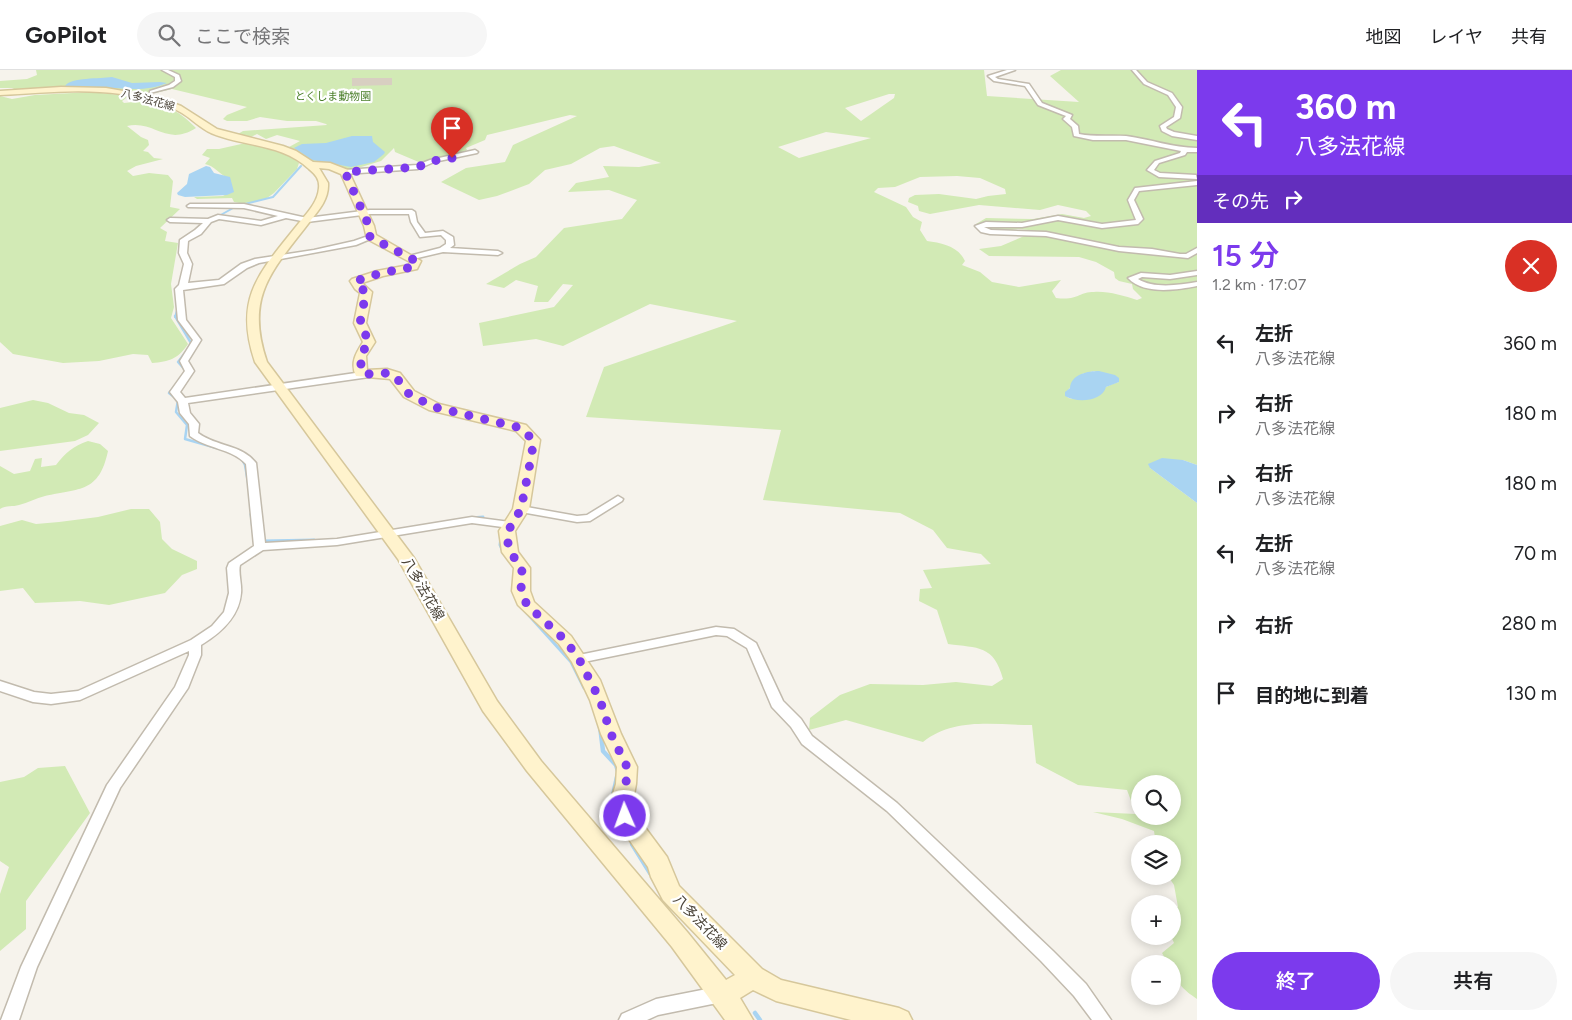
<!DOCTYPE html>
<html lang="ja">
<head>
<meta charset="utf-8">
<style>
  body { margin:0; font-family:Figtree,"Noto Sans JP",sans-serif; background:#f6f6f6; color:#202124; height:100vh; display:flex; flex-direction:column; font-size:19px; white-space:nowrap }
  * { box-sizing:border-box; margin:0 }
  p { font-size:16px; color:#757577 }
  .icon { flex:none; width:28px; height:28px; fill:none; stroke:currentColor; stroke-width:2; stroke-linecap:round; stroke-linejoin:round }
  .map { position:relative; flex:1; overflow:hidden }
  .details { display:flex; flex-direction:column; background:#fff; width:375px }
  .details>* { flex:none }
  .top-card { background:#7c3aed; color:#fff; overflow:hidden }
  .tools { position:absolute; left:1131px; top:705px; display:grid; gap:10px }
  .tools a { display:grid; place-items:center; width:50px; height:50px; border-radius:50%; background:#fff; box-shadow:0 2px 12px #0003; font-size:25px }
  .pin { position:absolute; display:grid; place-items:center; width:42px; height:42px; color:#fff; margin:-51px -21px; border-radius:50% 50% 50% 0; rotate:-45deg; box-shadow:0 0 5px #0007 }
  .pin .icon { rotate:45deg }
  .me { position:absolute; width:55px; margin:-28px; rotate:358deg; stroke-linejoin:round; filter:drop-shadow(0 0 4px #0008) }
  .turn { display:flex; align-items:center; gap:18px; height:105px; padding:0 15px; font-size:22px }
  .turn .icon { width:65px; height:65px; stroke-width:2.5 }
  .turn b { display:block; font-size:35px; line-height:42px }
  .then { display:flex; align-items:center; height:48px; padding:0 15px; background:#0003; gap:10px; font-size:19px }
  .round { display:grid; place-items:center; flex:none; width:52px; height:52px; border-radius:26px; background:#f6f6f6 }
  .overview { display:flex; align-items:center; justify-content:space-between; height:85px; padding:0 15px }
  h1 { font-size:30px; font-weight:600; line-height:38px; color:#7c3aed }
  .primary-button { display:flex; gap:10px; margin-top:auto; padding:10px 15px }
  .primary-button a { flex:1; height:58px; border-radius:30px; background:#7c3aed; color:#fff; font-size:20px; font-weight:600; line-height:58px; text-align:center }
  .primary-button a+a { background:#f6f6f6; color:#202124 }
  ul { padding:0; list-style:none }
  li { display:flex; align-items:center; gap:15px; height:70px; padding:0 15px }
  li div { flex:1 }
  li b { display:block; font-size:19px }
  li em { font-style:normal }
  header { display:flex; align-items:center; gap:30px; box-sizing:border-box; height:70px; padding:0 25px; background:#fff; border-bottom:1px solid #e0e0e0 }
  header strong { font-size:24px }
  nav { display:flex; gap:28px; margin-inline-start:auto; font-size:18px }
  .search { width:350px; height:45px; background:#f6f6f6; display:flex; align-items:center; gap:12px; box-sizing:border-box; padding:0 18px; border-radius:28px; color:#757577; font-size:19px }
  main { display:flex; flex:1; min-height:0 }
  .map>svg:first-child { display:block }
  .green { fill:#d2eab5; fill-rule:evenodd }
  .water { fill:#a9d4f2 }
  .lines { fill:none; stroke-linecap:round; stroke-linejoin:round }
  .stream-far3 { stroke:#a9d4f2; stroke-width:2 }
  .stream-far2 { stroke:#a9d4f2; stroke-width:2.5 }
  .stream-far1 { stroke:#a9d4f2; stroke-width:3 }
  .stream { stroke:#a9d4f2; stroke-width:4.5 }
  .building { fill:#d8cfc1 }
  .street-casing { stroke:#c2bbae; stroke-width:3 }
  .secondary-casing { stroke:#d6c79b; stroke-width:3 }
  .street { fill:#fff; fill-rule:evenodd }
  .secondary { fill:#fff3cd; fill-rule:evenodd }
  .route { stroke:#7c3aed; stroke-width:9; stroke-dasharray:0 16.2 }
  .labels { text-anchor:middle; dominant-baseline:central; stroke-width:4.5; stroke-linejoin:round; paint-order:stroke }
  .far-park-label { font-size:11px; fill:#4a7f2a; stroke:#fff }
  .far-street-label { font-size:11px; fill:#4b4439; stroke:#fff }
  .street-label { font-size:14px; fill:#4b4439; stroke:#fff }
</style>
</head>
<body>
<header>
<strong>GoPilot</strong>
<div class="search"><svg class="icon" aria-label="search" viewBox="0 0 24 24"><circle cx="10" cy="10" r="6"/><path d="M15 15l6 6"/></svg>ここで検索</div>
<nav><a>地図</a><a>レイヤ</a><a>共有</a></nav>
</header>
<main>
<div class="map">
<svg width="1197" height="950" viewBox="0 0 1197 950">
  <rect width="100%" height="100%" fill="#f6f3ec"/>
  <g class="green">
    <path d="M 36,0 L 984,0 L 987,26 L 1079,32 L 1050,6 L 1061,0 L 1197,0 L 1197,395 L 1183,390 L 1150,398 L 1197,433 L 1197,929 C 1184,920 1173,911 1172,894 L 1168,894 L 1162,883 L 1174,873 L 1171,866 L 1173,837 L 1178,837 L 1174,815 L 1168,806 L 1172,806 L 1172,774 L 1156,774 L 1154,761 L 1122,749 L 1093,742 L 1136,744 L 1127,720 L 1078,715 L 1036,693 L 1032,655 C 994,655 954,647 923,672 L 846,650 L 809,660 L 810,648 L 840,625 L 870,614 L 923,615 L 956,612 L 992,616 L 1003,609 C 994,575 978,578 948,574 L 937,540 L 919,531 L 920,519 L 932,518 L 923,500 L 991,494 L 981,484 L 947,478 L 933,460 L 900,443 L 763,430 L 781,360 L 586,347 L 604,297 L 737,251 L 650,234 L 563,276 L 536,269 L 483,276 L 479,253 L 554,237 L 573,215 L 563,214 L 548,232 L 534,232 L 538,216 L 516,210 L 504,218 L 486,214 L 520,194 L 536,187 L 564,158 L 622,149 L 637,130 L 609,120 L 568,122 L 576,113 L 609,107 L 603,96 L 639,97 L 661,93 L 614,76 L 600,78 L 571,94 L 545,100 L 529,114 L 497,126 L 479,130 L 441,112 L 466,98 L 505,92 L 513,75 L 577,46 L 570,45 L 487,65 L 485,70 L 466,78 L 467,80 L 462,83 L 421,93 L 395,82 L 394,78 L 381,91 L 348,101 L 313,92 L 289,77 L 300,71 L 277,65 L 266,69 L 257,64 L 251,67 L 238,64 L 243,61 L 327,55 L 326,54 L 316,51 L 287,51 L 260,47 L 247,51 L 227,51 L 223,49 L 227,45 L 247,37 L 172,19 L 155,23 L 101,19 L 10,20 L 14,18 L 0,18 L 0,11 L 27,9 L 37,5 ZM 889,24 L 895,24 L 894,28 L 861,51 L 845,38 ZM 826,62 L 871,68 L 799,88 L 778,77 ZM 957,106 L 980,108 L 1005,119 L 1006,124 L 988,126 L 976,129 L 939,124 L 915,125 L 909,128 L 908,132 L 918,136 L 919,141 L 930,144 L 979,135 L 1040,140 L 1058,135 L 1086,141 L 1091,146 L 1084,148 L 1062,144 L 1033,149 L 986,148 L 976,154 L 978,158 L 999,162 L 1018,159 L 1029,160 L 1029,164 L 1001,176 L 979,179 L 989,186 L 1079,187 L 1096,192 L 1114,202 L 1115,208 L 1119,211 L 1132,214 L 1133,219 L 1142,228 L 1137,230 C 1124,226 1108,221 1094,222 C 1078,222 1078,231 1056,228 L 1052,221 L 1061,210 L 1019,217 L 992,212 L 980,202 L 962,195 L 965,191 C 958,176 942,173 927,171 L 920,160 L 922,152 L 913,147 L 906,137 L 874,122 L 878,118 L 895,117 L 920,107 ZM 1094,301 L 1119,312 C 1098,317 1092,333 1068,328 L 1066,322 L 1082,304 ZM 1140,714 L 1172,714 L 1172,746 L 1140,746 Z"/>
    <path d="M 92,22 L 129,26 L 122,31 L 124,33 C 132,33 140,30 148,31 C 167,33 183,45 196,58 C 166,77 155,50 127,56 L 141,67 L 148,70 L 149,75 L 143,81 L 148,82 L 154,88 L 163,89 L 136,96 L 127,101 L 133,106 L 149,103 L 168,105 L 173,111 L 170,137 L 180,139 L 160,158 L 167,162 L 165,171 L 178,173 L 171,214 L 174,237 L 171,248 L 188,274 C 179,288 169,292 152,293 L 148,285 L 133,284 L 99,291 L 63,293 L 13,284 L 0,272 L 0,26 L 12,29 L 35,25 Z"/>
    <path d="M 250,72 C 268,77 285,80 299,93 L 297,99 L 274,123 L 267,128 L 245,134 L 234,132 L 232,128 L 197,129 L 194,127 L 223,126 L 230,122 L 227,108 C 219,103 214,96 205,94 L 210,88 L 202,85 L 207,79 L 219,79 Z"/>
    <polygon points="33,330 48,333 69,343 84,345 99,353 88,365 75,371 0,381 0,338"/>
    <path d="M 88,371 L 100,374 L 108,381 C 99,423 80,418 45,426 C 36,428 28,433 19,435 C 13,437 6,435 0,439 L 0,396 L 14,404 L 30,401 L 35,389 L 42,388 L 41,397 L 56,395 C 65,383 73,376 88,371 Z"/>
    <polygon points="131,439 149,439 160,452 162,469 172,479 197,491 197,499 182,505 165,523 109,535 80,531 35,533 23,518 0,521 0,456 22,450 36,454 59,452 98,447"/>
    <polygon points="65,696 90,743 26,831 26,859 0,881 0,824 9,797 0,791 0,712 24,707 38,698"/>
  </g>
  <g class="water">
    <path d="M 112,7 L 132,13 L 160,12 L 167,13 C 148,21 133,19 113,18 C 97,17 82,18 66,18 L 65,16 C 71,7 100,9 112,7 Z"/>
    <polygon points="352,66 372,66 373,72 385,82 384,84 374,92 351,97 312,90 294,78 302,74 326,73"/>
    <polygon points="206,96 210,97 214,103 230,107 234,122 227,125 185,127 178,125 177,123 187,114 189,104"/>
    <path d="M 1099,301 L 1115,305 L 1119,308 L 1119,312 L 1106,317 C 1102,332 1076,333 1065,326 L 1065,322 L 1070,318 C 1071,304 1088,301 1099,301 Z"/>
    <polygon points="1162,388 1183,390 1197,395 1197,433 1150,398 1148,394"/>
  </g>
  <g class="lines">
    <g class="stream-far3">
      <polyline points="241,135 273,127 301,96"/>
      <polyline points="217,147 235,137"/>
      <polyline points="175,247 178,237"/>
    </g>
    <g class="stream-far2">
      <polyline points="175,246 191,273 190,275"/>
      <polyline points="185,283 178,292 186,301"/>
      <polyline points="174,317 169,323 178,330 176,342 187,355 185,369 220,379"/>
      <polyline points="241,388 245,395 249,418"/>
    </g>
    <g class="stream-far1">
      <polyline points="251,444 254,468"/>
      <polyline points="471,448 483,447"/>
      <polyline points="501,467 500,475 504,484"/>
      <polyline points="263,471 314,470"/>
      <polyline points="524,540 571,592 584,618"/>
    </g>
    <g class="stream">
      <polyline points="600,656 603,681 616,695 618,701"/>
      <polyline points="612,730 617,707"/>
      <polyline points="632,774 650,803"/>
      <polyline points="755,943 760,950"/>
    </g>
  </g>
  <polygon class="building" points="352,8 392,8 392,15 352,16"/>
  <g class="lines">
    <g class="street-casing">
      <g id="street">
        <polygon points="162,0 168,0 179,5 181,11 173,17 150,23 150,21 169,15 175,11 175,7"/>
        <path d="M 1007,0 L 1015,0 L 995,7 L 998,9 L 1029,14 L 1042,33 L 1072,45 L 1070,49 L 1078,56 L 1079,64 C 1095,67 1110,65 1126,66 C 1150,69 1173,78 1197,78 L 1197,82 L 1187,82 L 1185,85 L 1159,93 L 1154,100 L 1160,103 L 1196,105 L 1197,109 L 1159,107 L 1147,100 L 1155,91 L 1180,83 L 1181,81 L 1126,70 L 1093,70 L 1074,66 L 1072,57 L 1063,49 L 1066,46 L 1038,35 L 1025,16 L 994,11 L 988,6 Z"/>
        <polygon points="1132,0 1136,0 1147,12 1172,23 1182,37 1180,48 1166,57 1167,59 1174,62 1197,66 1197,70 1172,66 1162,61 1160,56 1174,47 1176,37 1168,25 1144,14"/>
        <polygon points="475,80 478,82 477,83 434,92 418,99 345,104 342,102 345,100 417,95 430,90"/>
        <polygon points="1197,111 1197,115 1139,121 1134,130 1143,149 1138,154 1102,158 1058,150 1022,157 984,157 991,160 1046,162 1119,177 1152,179 1180,184 1186,184 1197,178 1197,183 1188,188 1119,181 1046,166 990,164 981,162 975,156 986,152 1022,153 1058,146 1102,154 1136,150 1128,130 1135,118"/>
        <path d="M 190,134 L 244,134 L 307,148 L 370,140 L 412,140 L 415,142 L 417,152 L 425,163 L 443,161 L 453,167 L 454,175 L 450,178 L 498,181 L 502,183 L 498,185 L 443,182 L 409,190 L 409,186 L 440,178 L 446,174 L 446,170 L 441,165 L 420,167 L 411,152 L 409,144 L 370,144 L 307,152 L 286,148 L 261,155 L 219,149 L 211,152 L 201,164 L 188,171 L 187,183 L 192,194 L 188,213 L 219,210 L 241,194 L 255,189 L 314,180 L 354,171 L 371,165 L 375,167 L 356,175 L 259,193 L 247,198 L 224,214 L 183,220 L 186,250 L 201,270 L 188,291 L 194,301 L 180,322 L 185,328 L 369,301 L 373,304 L 369,307 L 188,333 L 190,343 L 199,354 L 198,363 C 217,377 241,374 256,393 L 265,473 L 337,469 L 472,447 L 510,452 L 515,455 L 510,458 L 472,453 L 337,475 L 263,480 L 240,495 C 238,503 242,514 241,523 C 239,547 221,563 201,575 L 201,585 L 188,618 L 120,718 L 37,897 L 19,950 L 1,950 L 21,897 L 107,715 L 175,617 L 189,585 L 189,581 L 80,630 L 51,634 L 33,632 L 0,621 L 0,611 L 34,622 L 51,624 L 78,621 L 191,570 L 212,556 L 224,542 L 229,523 L 227,498 L 229,493 L 254,476 L 246,394 C 231,378 207,379 190,366 L 189,354 L 180,343 L 178,332 L 170,322 L 185,301 L 180,291 L 193,270 L 178,250 L 175,219 L 179,215 L 184,194 L 179,183 L 180,170 L 195,160 L 203,153 L 170,152 L 167,150 L 170,148 L 208,149 L 218,145 L 261,151 L 278,146 L 244,138 L 188,137 L 187,136 Z"/>
        <path d="M 1197,201 L 1197,205 L 1170,209 L 1142,207 L 1138,209 C 1154,219 1179,215 1197,212 L 1197,216 C 1176,220 1144,225 1128,208 L 1141,203 L 1170,205 Z"/>
        <polygon points="618,426 623,429 622,431 590,451 577,452 521,442 516,439 521,436 577,446 587,445"/>
        <polygon points="716,557 734,559 756,573 783,631 801,649 812,666 897,733 1053,881 1086,914 1111,950 1092,950 1074,926 1041,891 887,741 802,674 791,657 772,637 747,578 727,566 716,565 579,593 574,592 573,589 574,586 579,585"/>
        <polygon points="722,916 728,918 731,924 728,930 722,932 658,945 647,950 619,950 622,944 656,929"/>
      </g>
    </g>
    <g class="secondary-casing">
      <path id="secondary" d="M 61,17 L 106,18 L 157,27 L 181,36 L 217,59 L 283,76 L 296,81 L 313,92 L 330,93 L 348,100 L 374,156 L 376,165 L 421,191 L 417,199 L 383,206 L 362,213 L 372,222 L 366,253 L 375,272 L 366,286 L 367,300 L 387,299 L 400,303 L 414,321 L 439,334 L 526,355 L 540,370 L 529,439 L 515,461 L 518,482 L 530,498 L 530,521 L 534,532 L 571,566 L 600,610 L 621,664 L 637,697 L 636,714 L 633,730 L 635,744 L 667,787 L 679,816 L 762,899 L 781,910 L 899,938 L 908,942 L 912,950 L 851,950 L 776,931 L 753,920 L 740,928 L 753,950 L 725,950 L 672,877 L 527,701 L 483,641 L 398,489 L 255,292 C 233,227 260,202 299,153 C 307,143 318,132 319,118 C 320,109 315,104 309,99 C 281,73 244,77 211,63 C 200,58 192,49 182,43 C 164,32 142,28 121,24 C 81,18 40,23 0,25 L 0,21 ZM 319,98 L 329,99 L 341,104 L 364,156 L 367,169 L 410,192 L 409,195 L 377,201 L 352,209 L 350,211 L 355,219 L 360,223 L 354,253 L 363,272 C 356,283 350,293 356,306 L 390,309 L 404,327 L 429,340 L 516,361 L 526,371 L 513,439 L 499,461 L 502,482 L 514,498 L 512,521 L 518,535 L 559,574 L 572,592 L 590,630 L 601,664 L 617,697 L 616,714 L 611,730 L 617,752 L 648,797 L 651,807 L 663,830 L 735,905 L 726,910 L 688,863 L 541,691 L 497,631 L 414,488 L 267,292 C 244,225 273,200 311,150 C 320,139 329,128 328,113 Z"/>
    </g>
    <use href="#street" class="street"/>
    <use href="#secondary" class="secondary"/>
  </g>
  <g class="lines">
    <polyline class="route" points="452,88 432,91 418,97 345,102 369,156 370,167 416,191 413,197 381,203 356,211 359,217 366,222 360,253 369,272 360,286 362,303 369,304 388,303 395,306 409,324 434,337 521,358 533,370 532,383 521,439 508,461 508,474 510,482 522,498 521,521 527,535 565,570 579,589 600,630 611,664 627,697 626,714 622,730 625,746"/>
  </g>
  <g class="labels">
    <g class="far-park-label">
      <text x="333" y="26">とくしま動物園</text>
    </g>
    <g class="far-street-label">
      <text transform="translate(148 30) rotate(15)">八多法花線</text>
    </g>
    <g class="street-label">
      <text transform="translate(423 519) rotate(60)">八多法花線</text>
      <text transform="translate(700 852) rotate(46)">八多法花線</text>
    </g>
  </g>
</svg>
<div class="tools">
<a><svg class="icon" aria-label="search" viewBox="0 0 24 24"><circle cx="10" cy="10" r="6"/><path d="M15 15l6 6"/></svg></a>
<a><svg class="icon" aria-label="layers" viewBox="0 0 24 24"><path d="M12 4l9 5-9 5-9-5zM3 14l9 5 9-5"/></svg></a>
<a>+</a>
<a>−</a>
</div>
<div class="pin" style="left:452px;top:88px;background:#d93025"><svg class="icon" aria-label="arrive" viewBox="0 0 24 24"><path d="M6 21V4h12l-3 4 3 4H6"/></svg></div>
<svg class="me" style="left:625px;top:746px" viewBox="-20 -20 40 40"><circle r="17" fill="#7c3aed" stroke="#fff" stroke-width="3"/><path d="M0-11L8 9 0 5-8 9z" fill="#fff"/></svg>
</div>
<section class="details">
<div class="top-card">
<div class="turn"><svg class="icon" aria-label="left" viewBox="0 0 24 24"><path d="M17 20v-9H6M10 6l-5 5 5 5"/></svg><div><b>360 m</b>八多法花線</div></div>
<div class="then">その先<svg class="icon" aria-label="right" viewBox="0 0 24 24"><path d="M7 20v-9h11M14 6l5 5-5 5"/></svg></div>
</div>
<div class="overview"><div><h1>15 分</h1><p>1.2 km · 17:07</p></div><a class="round" style="background:#d93025;color:#fff"><svg class="icon" aria-label="close" viewBox="0 0 24 24"><path d="M6 6l12 12M18 6L6 18"/></svg></a></div>
<ul>
<li><svg class="icon" aria-label="left" viewBox="0 0 24 24"><path d="M17 20v-9H6M10 6l-5 5 5 5"/></svg><div><b>左折</b><p>八多法花線</p></div><em>360 m</em></li>
<li><svg class="icon" aria-label="right" viewBox="0 0 24 24"><path d="M7 20v-9h11M14 6l5 5-5 5"/></svg><div><b>右折</b><p>八多法花線</p></div><em>180 m</em></li>
<li><svg class="icon" aria-label="right" viewBox="0 0 24 24"><path d="M7 20v-9h11M14 6l5 5-5 5"/></svg><div><b>右折</b><p>八多法花線</p></div><em>180 m</em></li>
<li><svg class="icon" aria-label="left" viewBox="0 0 24 24"><path d="M17 20v-9H6M10 6l-5 5 5 5"/></svg><div><b>左折</b><p>八多法花線</p></div><em>70 m</em></li>
<li><svg class="icon" aria-label="right" viewBox="0 0 24 24"><path d="M7 20v-9h11M14 6l5 5-5 5"/></svg><div><b>右折</b></div><em>280 m</em></li>
<li><svg class="icon" aria-label="arrive" viewBox="0 0 24 24"><path d="M6 21V4h12l-3 4 3 4H6"/></svg><div><b>目的地に到着</b></div><em>130 m</em></li>
</ul>
<div class="primary-button"><a>終了</a><a>共有</a></div>
</section>
</main>
</body>
</html>
